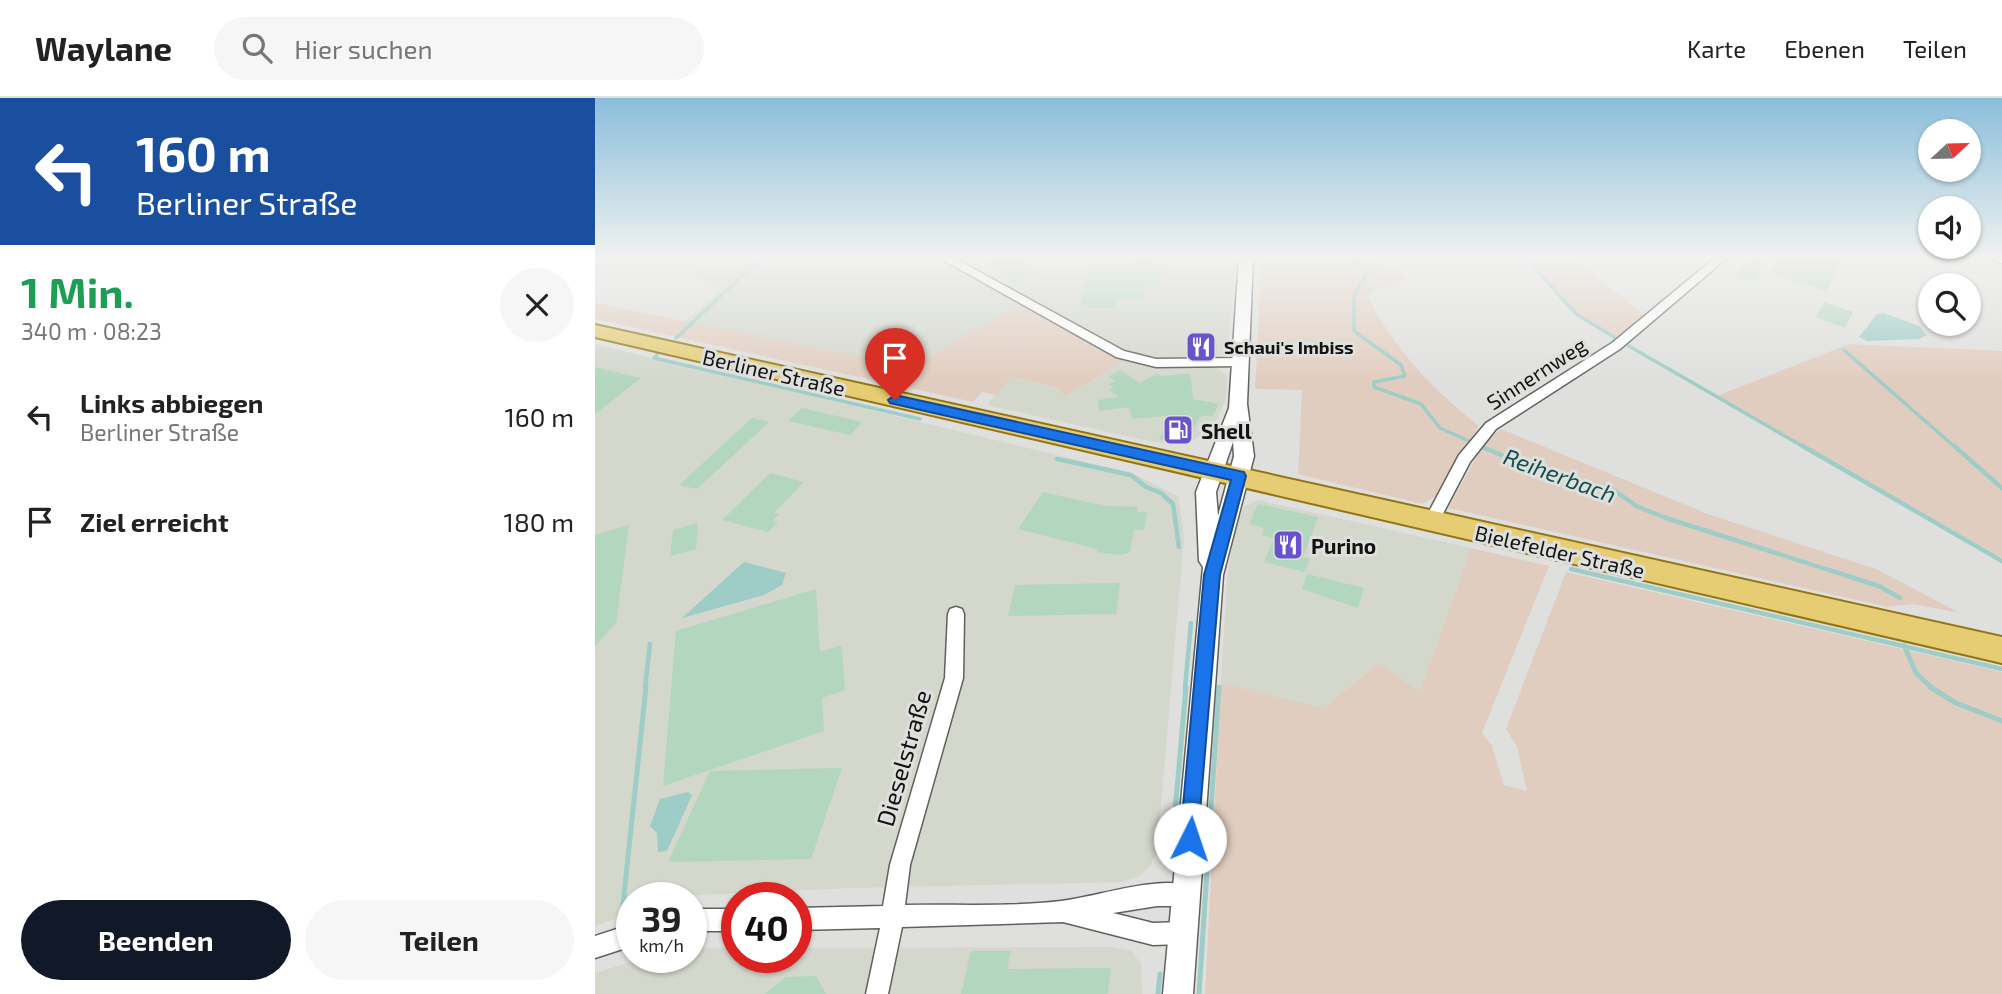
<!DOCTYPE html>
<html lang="de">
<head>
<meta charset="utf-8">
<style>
  body { margin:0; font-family:"Exo 2",sans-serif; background:#f6f6f6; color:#222; height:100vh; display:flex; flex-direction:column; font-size:26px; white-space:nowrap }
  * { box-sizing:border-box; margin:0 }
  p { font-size:23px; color:#767676 }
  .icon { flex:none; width:38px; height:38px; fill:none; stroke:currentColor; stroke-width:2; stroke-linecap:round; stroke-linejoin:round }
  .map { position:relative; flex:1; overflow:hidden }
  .details { display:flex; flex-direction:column; background:#fff; width:595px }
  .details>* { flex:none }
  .hud { background:#1a4fa0; color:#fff; overflow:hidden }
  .needle { width:46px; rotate:68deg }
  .tools { position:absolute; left:1323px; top:21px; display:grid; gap:14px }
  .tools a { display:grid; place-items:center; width:63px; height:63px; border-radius:50%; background:#fff; box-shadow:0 2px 5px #0004; font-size:35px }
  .speed { position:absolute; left:21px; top:784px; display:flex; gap:14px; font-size:35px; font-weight:700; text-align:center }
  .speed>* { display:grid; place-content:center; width:91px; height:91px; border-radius:50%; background:#fff; box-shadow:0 2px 5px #0004; line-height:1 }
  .speed small { font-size:18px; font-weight:400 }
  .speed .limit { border:10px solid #d22; background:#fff; color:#111 }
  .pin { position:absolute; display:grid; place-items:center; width:60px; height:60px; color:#fff; margin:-72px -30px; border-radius:50% 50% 50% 0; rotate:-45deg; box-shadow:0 0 7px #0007 }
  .pin .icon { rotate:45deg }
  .me { position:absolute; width:77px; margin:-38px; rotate:4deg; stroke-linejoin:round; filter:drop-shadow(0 0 5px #0008) }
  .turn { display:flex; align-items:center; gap:24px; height:147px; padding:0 21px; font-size:32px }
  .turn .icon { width:91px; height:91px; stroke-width:2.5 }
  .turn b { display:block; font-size:49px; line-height:60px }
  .round { display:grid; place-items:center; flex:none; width:74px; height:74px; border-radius:37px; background:#f6f6f6 }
  .summary { display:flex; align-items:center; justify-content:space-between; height:119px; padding:0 21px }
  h1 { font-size:42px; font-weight:700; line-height:52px; color:#1e9e55 }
  .primary-button { display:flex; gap:14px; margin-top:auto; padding:14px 21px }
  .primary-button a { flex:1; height:80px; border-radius:42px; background:#111827; color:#fff; font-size:28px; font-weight:700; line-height:80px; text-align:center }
  .primary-button a+a { background:#f6f6f6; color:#222 }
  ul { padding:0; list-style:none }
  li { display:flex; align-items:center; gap:21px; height:105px; padding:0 21px }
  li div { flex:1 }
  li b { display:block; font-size:26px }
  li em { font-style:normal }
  header { display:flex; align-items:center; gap:42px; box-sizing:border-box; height:98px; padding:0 35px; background:#fff; border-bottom:2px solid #e0e0e0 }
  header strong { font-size:33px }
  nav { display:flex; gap:38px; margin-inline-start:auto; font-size:24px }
  .search { width:490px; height:63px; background:#f6f6f6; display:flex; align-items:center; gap:18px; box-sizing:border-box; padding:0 24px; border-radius:38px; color:#767676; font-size:26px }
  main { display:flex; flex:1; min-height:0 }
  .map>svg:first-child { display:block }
  .built { fill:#d3d7cc }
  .green { fill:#e1cdbf }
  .water { fill:#9eccc7 }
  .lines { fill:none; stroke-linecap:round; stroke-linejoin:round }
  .stream-far2 { stroke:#9eccc7; stroke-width:3.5 }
  .stream-far1 { stroke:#9eccc7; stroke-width:4.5 }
  .stream { stroke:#9eccc7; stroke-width:5 }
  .building { fill:#b3d6be }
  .minor-casing { stroke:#60615e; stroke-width:3 }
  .tertiary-casing { stroke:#60615e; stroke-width:3 }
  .primary-casing { stroke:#917514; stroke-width:4 }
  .minor { fill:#fff; fill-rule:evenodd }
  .tertiary { fill:#fff; fill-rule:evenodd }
  .primary { fill:#e6cd73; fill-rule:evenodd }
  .route { fill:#1a73e8; stroke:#114b97; stroke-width:2 }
  .labels { text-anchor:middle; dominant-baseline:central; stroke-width:6; stroke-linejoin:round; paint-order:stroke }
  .far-poi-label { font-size:18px; font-weight:bold; fill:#121211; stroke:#dfe0dd; text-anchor:start }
  .street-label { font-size:21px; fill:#121211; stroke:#dfe0dd }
  .poi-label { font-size:21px; font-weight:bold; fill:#121211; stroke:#dfe0dd; text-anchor:start }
  .water-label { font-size:23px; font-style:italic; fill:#0d4f4b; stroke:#dfe0dd }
  .near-street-label { font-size:24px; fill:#121211; stroke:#dfe0dd }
</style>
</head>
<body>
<header>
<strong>Waylane</strong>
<div class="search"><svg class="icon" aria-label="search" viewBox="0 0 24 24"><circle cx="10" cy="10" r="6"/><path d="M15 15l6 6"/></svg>Hier suchen</div>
<nav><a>Karte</a><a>Ebenen</a><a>Teilen</a></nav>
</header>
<main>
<section class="details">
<div class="hud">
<div class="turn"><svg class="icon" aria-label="left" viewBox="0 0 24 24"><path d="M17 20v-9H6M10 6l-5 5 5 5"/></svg><div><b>160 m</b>Berliner Straße</div></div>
</div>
<div class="summary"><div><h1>1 Min.</h1><p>340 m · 08:23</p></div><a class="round"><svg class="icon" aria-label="close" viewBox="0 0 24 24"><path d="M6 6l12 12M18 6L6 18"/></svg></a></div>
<ul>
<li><svg class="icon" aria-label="left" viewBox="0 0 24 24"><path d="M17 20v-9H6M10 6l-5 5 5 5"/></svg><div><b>Links abbiegen</b><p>Berliner Straße</p></div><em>160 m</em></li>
<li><svg class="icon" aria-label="arrive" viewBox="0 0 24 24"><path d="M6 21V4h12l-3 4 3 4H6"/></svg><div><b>Ziel erreicht</b></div><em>180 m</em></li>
</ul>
<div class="primary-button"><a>Beenden</a><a>Teilen</a></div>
</section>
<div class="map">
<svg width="1407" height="896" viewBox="0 0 1407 896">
  <rect width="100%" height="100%" fill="#dfe0dd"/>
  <g class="built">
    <polygon points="78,159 341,159 426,205 329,262 267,259 89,224 126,190 101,180 88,167 72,163"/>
    <polygon points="359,159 431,159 449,174 532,159 641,159 633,251 618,261 561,261 534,255 502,241"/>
    <polygon points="0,246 537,375 584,399 589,440 562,752 556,767 544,778 528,784 258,790 37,800 37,815 0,828"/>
    <polygon points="530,263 559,268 620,268 632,278 631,301 617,331 591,347 558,344 392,307 415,279 461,289 472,298"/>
    <polygon points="663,402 876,450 825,595 784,565 729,610 626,585 632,482 641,425 649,409"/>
    <polygon points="517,849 536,853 546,866 547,896 0,896 0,875 52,859 96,859 96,850 142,850 142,859 201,859 201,850"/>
  </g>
  <g class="green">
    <path d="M 748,159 L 771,159 L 813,179 L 772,197 C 800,252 836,290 884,328 L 840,399 L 827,406 L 703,376 L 707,292 L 660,291 L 667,160 Z"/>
    <polygon points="932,159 977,159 1049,217 1022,239 982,215"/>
    <polygon points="0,205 267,259 312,272 426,205 530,263 471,298 461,289 416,279 401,297 387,294 378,304 0,221"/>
    <polygon points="1254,246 1407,253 1407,460 1122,298"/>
    <polygon points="906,331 1113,416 1281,471 1365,515 1318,506 1293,509 853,410 890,344"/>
    <polygon points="876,450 954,468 887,635 897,648 909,687 932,693 922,649 911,631 971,474 1407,574 1407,896 610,896 626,585 729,610 784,565 825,594"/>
  </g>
  <g class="water">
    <polygon points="1288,215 1324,228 1332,237 1324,241 1272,243 1264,239 1282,216"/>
    <polygon points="149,464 191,475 187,487 169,497 87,520"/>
    <polygon points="93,694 97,697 72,753 63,754 62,735 55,728 65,701"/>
  </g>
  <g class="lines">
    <g class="stream-far2">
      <polyline points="754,159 770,168 772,175 759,197 759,233 806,267 810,278 779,284 779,289 826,306 845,330 887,349"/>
      <polyline points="930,159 981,216 1019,239"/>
      <polyline points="154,172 169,159"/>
      <polyline points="81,240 150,175"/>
      <polyline points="1034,248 1209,349"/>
      <polyline points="1249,252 1360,349"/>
      <polyline points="62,257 59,260 325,321"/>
    </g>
    <g class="stream-far1">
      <polyline points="883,347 941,372 1017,391 1043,409 1071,420 1284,488 1305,500"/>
      <polyline points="1206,347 1407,463"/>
      <polyline points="1358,347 1407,390"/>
      <polyline points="462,361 536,377 551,389 566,395 578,406 584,449"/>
      <polyline points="976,471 1407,571"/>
      <polyline points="1309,547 1321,575 1337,590"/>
      <polyline points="50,590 55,546"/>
      <polyline points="590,590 596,525"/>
    </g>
    <g class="stream">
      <polyline points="1335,589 1361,605 1407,623"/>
      <polyline points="577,748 591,589"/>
      <polyline points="28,806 51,589"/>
      <polyline points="563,896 565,876"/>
      <polyline points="604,896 624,589"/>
    </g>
  </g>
  <g class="building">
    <polygon points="388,159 422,159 442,175 418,185"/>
    <polygon points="1155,159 1172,162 1158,183 1142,178"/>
    <polygon points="1181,159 1248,159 1231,193 1178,176"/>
    <polygon points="538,161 559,161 557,168 567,168 564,188 550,188 547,201 521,201 519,210 493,210 493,207 485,207 495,168 537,168"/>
    <polygon points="1229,204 1258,214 1250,230 1221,219"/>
    <polygon points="596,242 622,245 621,257 595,257"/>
    <polygon points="0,269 46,280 0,316"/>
    <polygon points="525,272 545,285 562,275 566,278 595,275 598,301 624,306 617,319 607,317 587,346 564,341 579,317 537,321 534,309 504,313 503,302 524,299 514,292 519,289 514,286 520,283 514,279"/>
    <polygon points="207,310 267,324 255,337 193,323"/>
    <polygon points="157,320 174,324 102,391 84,387"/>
    <polygon points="175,375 209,384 179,415 184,416 177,423 183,424 173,434 127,422"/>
    <polygon points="448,394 510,408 543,409 542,414 552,414 549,432 539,432 535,454 526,457 502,454 502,451 423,431"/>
    <polygon points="663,406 723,419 708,459 715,461 709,474 669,464 679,440 667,437 669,430 654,426"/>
    <polygon points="103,425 101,451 75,458 78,432"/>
    <polygon points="34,427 21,525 0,548 0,437"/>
    <polygon points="712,476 769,490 763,510 707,491"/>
    <polygon points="525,485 521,516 413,518 420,487"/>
    <polygon points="221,491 225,554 247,547 250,592 227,600 229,633 68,688 81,533"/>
    <polygon points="247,670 216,761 73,764 115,673"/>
    <polygon points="376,853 416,853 412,871 516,870 513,896 366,896"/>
    <polygon points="221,878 231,896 170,896 191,879"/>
  </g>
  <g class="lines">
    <g class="minor-casing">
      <g id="minor">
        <polygon points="343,159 357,159 529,253 561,261 645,260 651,264 645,268 561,269 521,259"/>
        <polygon points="1121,159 1133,159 1025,251 901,331 875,364 842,427 832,427 829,423 864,357 891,325 1017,245"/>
        <polygon points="1392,159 1407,159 1407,165"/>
        <path d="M 361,509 L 367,511 L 369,516 L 368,580 L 315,767 L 310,807 C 361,806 415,809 466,803 C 502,799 565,776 599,789 L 602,797 L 599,805 L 591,808 L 562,808 L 518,815 L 558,825 L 588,824 L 596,827 L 599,835 L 596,843 L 588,846 L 558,847 L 468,824 L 307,829 L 293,896 L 271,896 L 285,830 L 201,832 L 201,810 L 288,808 L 295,767 L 350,580 L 353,516 L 355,511 Z"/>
        <rect x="96" y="811" width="46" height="22"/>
        <polygon points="37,826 37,848 0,860 0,838"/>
      </g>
    </g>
    <g class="tertiary-casing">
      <path id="tertiary" d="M 644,159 L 658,159 L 652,306 L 659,358 L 628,477 L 598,896 L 568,896 L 608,469 L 604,463 L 601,394 L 634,310 ZM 638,344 L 639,358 L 623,418 L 621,394 Z"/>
    </g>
    <g class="primary-casing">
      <polygon id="primary" points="0,227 1407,539 1407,565 0,239"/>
    </g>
    <use href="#minor" class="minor"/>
    <use href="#tertiary" class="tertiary"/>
    <use href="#primary" class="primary"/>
  </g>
  <linearGradient id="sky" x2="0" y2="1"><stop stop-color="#8abedb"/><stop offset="0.56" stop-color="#f1f1f0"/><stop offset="1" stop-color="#f1f1f0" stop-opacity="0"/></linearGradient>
  <rect width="1407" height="284" fill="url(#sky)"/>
  <polygon class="route" points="300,297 649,374 651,378 625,477 602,749 595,752 588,749 585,741 609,477 636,382 295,305 293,302"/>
  <defs>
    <g id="restaurant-square" transform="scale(1.575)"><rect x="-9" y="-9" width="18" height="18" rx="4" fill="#6853cc" stroke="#dfe0dd"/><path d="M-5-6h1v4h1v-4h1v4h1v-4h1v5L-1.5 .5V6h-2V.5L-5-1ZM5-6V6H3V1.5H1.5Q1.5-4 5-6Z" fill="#fff"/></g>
    <g id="fuel-square" transform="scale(1.575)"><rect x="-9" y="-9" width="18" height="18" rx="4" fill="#6853cc" stroke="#dfe0dd"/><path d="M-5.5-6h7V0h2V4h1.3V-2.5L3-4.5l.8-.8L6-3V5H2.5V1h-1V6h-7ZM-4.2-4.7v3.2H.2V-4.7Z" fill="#fff"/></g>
  </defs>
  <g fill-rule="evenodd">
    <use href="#restaurant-square" x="606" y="249"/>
    <use href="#fuel-square" x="583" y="332"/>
    <use href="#restaurant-square" x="693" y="447"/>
  </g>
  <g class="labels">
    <g class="far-poi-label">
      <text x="629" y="249">Schaui's Imbiss</text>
    </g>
    <g class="street-label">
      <text transform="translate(179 274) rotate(13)">Berliner Straße</text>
      <text transform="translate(941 275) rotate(-33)">Sinnernweg</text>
      <text transform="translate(965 453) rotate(13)">Bielefelder Straße</text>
    </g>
    <g class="poi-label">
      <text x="606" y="332">Shell</text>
      <text x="716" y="447">Purino</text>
    </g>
    <g class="water-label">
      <text transform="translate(965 377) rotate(20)">Reiherbach</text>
    </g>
    <g class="near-street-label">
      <text transform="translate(308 660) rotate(-74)">Dieselstraße</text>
    </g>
  </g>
</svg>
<div class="tools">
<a><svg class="needle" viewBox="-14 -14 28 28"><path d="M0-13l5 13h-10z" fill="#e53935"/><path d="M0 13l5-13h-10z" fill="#767676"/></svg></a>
<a><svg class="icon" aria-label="sound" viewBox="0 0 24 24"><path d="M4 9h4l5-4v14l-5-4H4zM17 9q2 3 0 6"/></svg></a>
<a><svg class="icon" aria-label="search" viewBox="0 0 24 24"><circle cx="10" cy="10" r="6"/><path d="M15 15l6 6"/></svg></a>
</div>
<div class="speed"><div>39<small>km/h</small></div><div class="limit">40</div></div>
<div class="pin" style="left:300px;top:302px;background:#d93025"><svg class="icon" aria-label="arrive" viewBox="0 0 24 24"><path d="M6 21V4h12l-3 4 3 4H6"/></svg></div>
<svg class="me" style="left:595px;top:741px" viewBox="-20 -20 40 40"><circle r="19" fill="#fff"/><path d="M0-13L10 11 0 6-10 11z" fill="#1a73e8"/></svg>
</div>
</main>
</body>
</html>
